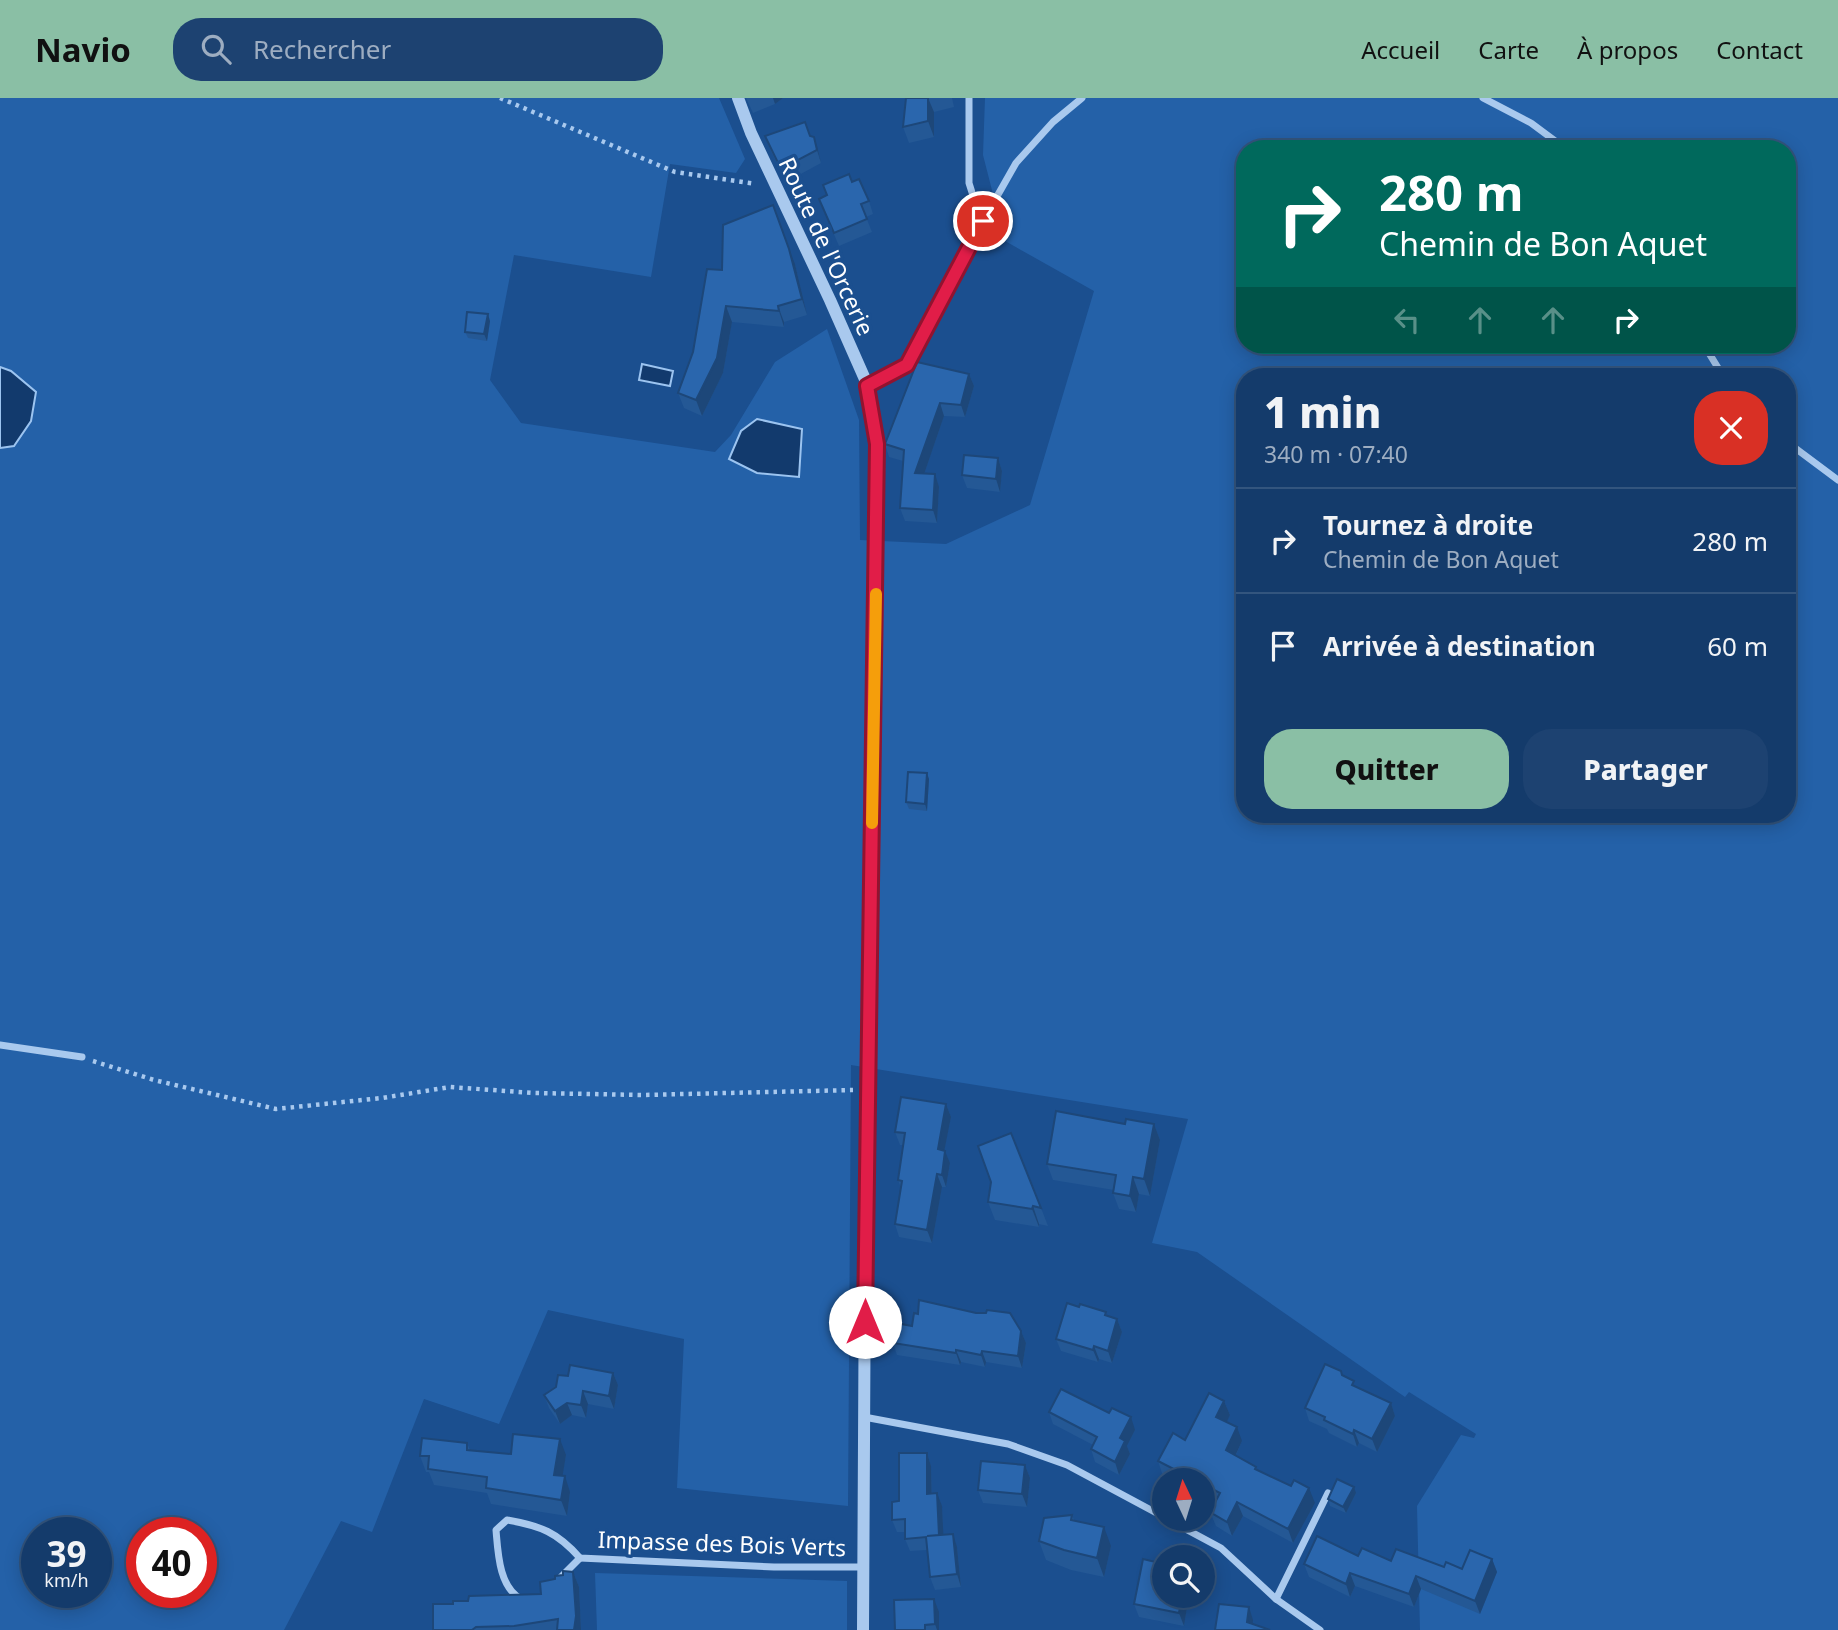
<!DOCTYPE html>
<html lang="fr">
<head>
<meta charset="utf-8">
<style>
  body { margin:0; font-family:"Noto Sans",sans-serif; background:#1d4271; color:#f1f3f6; height:100vh; display:flex; flex-direction:column; font-size:26px; white-space:nowrap }
  * { box-sizing:border-box; margin:0 }
  p { font-size:23px; color:#9dadc1 }
  .icon { flex:none; width:38px; height:38px; fill:none; stroke:currentColor; stroke-width:2; stroke-linecap:round; stroke-linejoin:round }
  .map { position:relative; flex:1; overflow:hidden }
  .sheet { position:absolute; left:1236px; top:270px; width:560px; height:455px; display:flex; flex-direction:column; background:#143b6b; border-radius:28px; box-shadow:0 4px 18px #0003,0 0 0 2px #33557e }
  .sheet>* { flex:none }
  .guide { position:absolute; left:1236px; top:42px; width:560px; height:214px; border-radius:28px; box-shadow:0 4px 18px #0003,0 0 0 2px #33557e; background:#00695c; color:#fff; overflow:hidden }
  .needle { width:46px; rotate:356deg }
  .controls { position:absolute; left:1152px; top:1370px; display:grid; gap:14px }
  .controls a { display:grid; place-items:center; width:63px; height:63px; border-radius:50%; background:#143b6b; box-shadow:0 4px 18px #0003,0 0 0 2px #33557e; font-size:35px }
  .speed { position:absolute; left:21px; top:1419px; display:flex; gap:14px; font-size:35px; font-weight:700; text-align:center }
  .speed>* { display:grid; place-content:center; width:91px; height:91px; border-radius:50%; background:#143b6b; box-shadow:0 4px 18px #0003,0 0 0 2px #33557e; line-height:1 }
  .speed small { font-size:18px; font-weight:400 }
  .speed .limit { border:10px solid #d22; background:#fff; color:#111 }
  .pin { position:absolute; display:grid; place-items:center; width:60px; height:60px; color:#fff; margin:-30px; border:4px solid #fff; border-radius:50%; box-shadow:0 2px 7px #0007 }
  .me { position:absolute; width:77px; margin:-38px; rotate:0deg; stroke-linejoin:round; filter:drop-shadow(0 0 5px #0008) }
  .turn { display:flex; align-items:center; gap:24px; height:147px; padding:0 28px; font-size:32px }
  .turn .icon { width:91px; height:91px; stroke-width:2.5 }
  .turn b { display:block; font-size:49px; line-height:60px }
  .lanes { display:flex; align-items:center; height:66px; padding:0 28px; background:#0003; justify-content:center; gap:35px; direction:ltr }
  .lanes .off { opacity:.35 }
  .round { display:grid; place-items:center; flex:none; width:74px; height:74px; border-radius:28px; background:#1d4271 }
  .headline { display:flex; align-items:center; justify-content:space-between; height:119px; padding:0 28px }
  h1 { font-size:42px; font-weight:800; line-height:52px }
  .primary-button { display:flex; gap:14px; margin-top:auto; padding:14px 28px }
  .primary-button a { flex:1; height:80px; border-radius:28px; background:#8abfa5; color:#111; font-size:28px; font-weight:800; line-height:80px; text-align:center }
  .primary-button a+a { background:#1d4271; color:#f1f3f6 }
  ul { padding:0; list-style:none }
  li { display:flex; align-items:center; gap:21px; height:105px; padding:0 28px; border-top:2px solid #33557e }
  li div { flex:1 }
  li b { display:block; font-size:26px }
  li em { font-style:normal }
  header { display:flex; align-items:center; gap:42px; box-sizing:border-box; height:98px; padding:0 35px; background:#8abfa5; color:#111 }
  header strong { font-size:33px }
  nav { display:flex; gap:38px; margin-inline-start:auto; font-size:24px }
  .search { width:490px; height:63px; background:#1d4271; display:flex; align-items:center; gap:18px; box-sizing:border-box; padding:0 24px; border-radius:28px; color:#9dadc1; font-size:26px }
  .map>svg:first-child { display:block }
  .green { fill:#2461a8; fill-rule:evenodd }
  .water { fill:#123a6d; stroke:#9cc4f0; stroke-width:2 }
  .lines { fill:none; stroke-linecap:round; stroke-linejoin:round }
  .path { stroke:#a9c9ee; stroke-width:4.5; stroke-dasharray:3.5 5; stroke-linecap:butt }
  .minor { stroke:#a9c9ee; stroke-width:7 }
  .tertiary { stroke:#a9c9ee; stroke-width:12 }
  .wall { fill:#245895 }
  .shaded-wall { fill:#1d4779 }
  .building { fill:#2a66ad; stroke:#1d4779; stroke-width:2 }
  .route-casing { stroke:#92132f; stroke-width:18 }
  .route { stroke:#e11d48; stroke-width:12 }
  .slow { stroke:#f59e0b; stroke-width:12 }
  .labels { text-anchor:middle; dominant-baseline:central; stroke-width:7; stroke-linejoin:round; paint-order:stroke }
  .street-label { font-size:23px; fill:#fff; stroke:#1b4f8f }
</style>
</head>
<body>
<header>
<strong>Navio</strong>
<div class="search"><svg class="icon" aria-label="search" viewBox="0 0 24 24"><circle cx="10" cy="10" r="6"/><path d="M15 15l6 6"/></svg>Rechercher</div>
<nav><a>Accueil</a><a>Carte</a><a>À propos</a><a>Contact</a></nav>
</header>
<div class="map">
<svg width="1838" height="1532" viewBox="0 0 1838 1532">
  <rect width="100%" height="100%" fill="#1b4f8f"/>
  <g class="green">
    <path d="M 0,0 L 719,0 L 745,61 L 736,75 L 670,66 L 651,179 L 514,157 L 490,282 L 521,325 L 715,354 L 731,337 L 775,264 L 827,231 L 859,322 L 860,442 L 946,446 L 1030,407 L 1094,193 L 1005,143 L 983,57 L 985,0 L 1838,0 L 1838,1532 L 1420,1532 L 1417,1408 L 1461,1337 L 1474,1340 L 1476,1336 L 1409,1294 L 1405,1299 L 1197,1154 L 1152,1145 L 1188,1021 L 851,967 L 848,1408 L 677,1390 L 684,1241 L 548,1212 L 499,1326 L 424,1301 L 372,1434 L 341,1423 L 284,1532 L 0,1532 ZM 1244,51 L 1787,51 L 1787,247 L 1244,247 ZM 1244,278 L 1787,278 L 1787,716 L 1244,716 ZM 37,1435 L 96,1435 L 96,1494 L 37,1494 ZM 142,1435 L 201,1435 L 201,1494 L 142,1494 Z"/>
    <polygon points="595,1475 847,1483 847,1532 597,1532"/>
  </g>
  <g class="water">
    <polygon points="642,266 673,273 670,288 639,282"/>
    <polygon points="0,269 11,273 36,294 31,323 14,348 0,350"/>
    <polygon points="757,321 802,331 799,379 757,375 729,361 741,333"/>
  </g>
  <g class="lines">
    <g class="path">
      <polyline points="500,0 675,74 756,86"/>
      <polyline points="93,963 154,982 276,1011 382,1000 450,989 534,995 643,997 853,992"/>
    </g>
    <g class="minor">
      <polyline points="969,0 969,85 975,104 987,116"/>
      <polyline points="1483,0 1531,25 1566,51"/>
      <polyline points="1704,247 1723,278"/>
      <polyline points="868,288 907,267 983,123 1016,65 1053,24 1082,0"/>
      <polyline points="1787,344 1838,382"/>
      <polyline points="0,947 82,959"/>
      <polyline points="864,1319 1008,1346 1067,1367 1164,1419"/>
      <polyline points="1167,1421 1221,1450 1276,1501 1320,1532"/>
      <polyline points="560,1480 580,1460"/>
      <path d="M 521,1501 C 499,1489 498,1455 496,1432 L 507,1422 C 541,1428 557,1434 580,1460 L 774,1469 L 864,1469"/>
      <polyline points="1276,1501 1328,1395"/>
    </g>
    <polyline class="tertiary" points="738,0 751,35 830,202 868,288 877,346 865,1155 863,1532"/>
  </g>
  <g class="wall">
    <polygon points="746,0 783,0 775,6 753,15"/>
    <polygon points="906,0 952,0 954,9 934,14 934,39 909,45 903,29"/>
    <polygon points="765,38 811,38 818,52 821,65 786,84 770,51"/>
    <polygon points="852,84 869,103 873,116 866,119 872,134 839,148 819,101"/>
    <polygon points="795,166 807,217 784,224 784,229 732,224 723,275 702,318 684,310 678,295 722,172"/>
    <polygon points="490,223 487,243 468,240 465,234"/>
    <polygon points="969,276 974,288 965,319 944,318 924,376 939,389 937,425 905,423 900,410 903,363 889,359 885,346"/>
    <polygon points="998,360 1002,373 1000,394 967,390 962,377"/>
    <polygon points="929,681 927,713 909,711 906,704"/>
    <polygon points="946,1006 951,1019 944,1052 950,1065 946,1089 942,1089 932,1145 899,1139 895,1126 901,1090 898,1082 903,1047 900,1047 895,1034"/>
    <polygon points="1125,1026 1154,1026 1160,1042 1150,1098 1139,1096 1136,1114 1119,1111 1113,1095 1114,1092 1053,1082 1047,1066"/>
    <polygon points="991,1085 1041,1110 1048,1128 1039,1126 1039,1129 995,1122 988,1104"/>
    <polygon points="1107,1218 1117,1221 1122,1234 1112,1265 1099,1261 1098,1264 1061,1253 1056,1241"/>
    <polygon points="912,1228 1021,1233 1026,1245 1022,1270 986,1264 985,1269 961,1264 960,1267 897,1257 893,1245"/>
    <polygon points="613,1275 618,1287 614,1311 588,1306 586,1320 572,1317 560,1326 549,1310 544,1297 568,1278"/>
    <polygon points="1342,1277 1356,1289 1391,1305 1395,1318 1377,1354 1359,1345 1357,1349 1329,1335 1327,1331 1309,1323 1305,1310"/>
    <polygon points="1224,1303 1230,1317 1226,1324 1242,1343 1236,1357 1256,1369 1257,1372 1315,1405 1293,1445 1243,1418 1232,1438 1216,1428 1210,1414 1215,1405 1202,1398 1202,1382 1173,1382 1163,1378 1158,1363 1185,1342"/>
    <polygon points="1049,1314 1135,1332 1127,1348 1130,1356 1119,1377 1095,1364 1091,1351 1093,1347 1053,1326"/>
    <polygon points="467,1345 470,1352 511,1356 566,1357 562,1378 570,1394 567,1418 491,1406 487,1395 434,1387 429,1374 426,1374 420,1358"/>
    <polygon points="927,1355 931,1368 932,1396 942,1408 943,1437 957,1449 961,1489 935,1492 930,1479 927,1452 910,1453 905,1441 905,1434 897,1434 892,1422 899,1403"/>
    <polygon points="1025,1367 1030,1380 1027,1409 983,1405 978,1392"/>
    <polygon points="1356,1395 1346,1415 1330,1408 1328,1401"/>
    <polygon points="1072,1417 1074,1422 1111,1448 1104,1479 1071,1472 1046,1462 1039,1443"/>
    <polygon points="1358,1458 1462,1471 1492,1461 1497,1474 1480,1516 1421,1491 1414,1509 1355,1488 1350,1499 1309,1479 1304,1466"/>
    <polygon points="573,1474 579,1489 581,1532 433,1532 453,1506 468,1503 541,1496 555,1481"/>
    <polygon points="1164,1498 1187,1498 1188,1503 1184,1528 1139,1519 1134,1506"/>
    <polygon points="939,1514 939,1532 895,1532"/>
  </g>
  <g class="shaded-wall">
    <polygon points="773,0 783,0 775,6"/>
    <polygon points="928,0 934,14 934,39 928,23"/>
    <polygon points="814,39 818,52 821,65 817,52"/>
    <polygon points="789,151 795,166 807,217 802,201"/>
    <polygon points="726,208 732,224 723,275 702,318 696,302"/>
    <polygon points="778,208 784,224 784,229 779,213"/>
    <polygon points="488,216 490,223 487,243 484,236"/>
    <polygon points="969,276 974,288 965,319 961,307"/>
    <polygon points="940,305 944,318 920,388 915,375"/>
    <polygon points="998,360 1002,373 1000,394 996,381"/>
    <polygon points="935,376 939,389 937,425 933,412"/>
    <polygon points="927,675 929,681 927,713 925,706"/>
    <polygon points="946,1006 951,1019 942,1064 938,1051"/>
    <polygon points="1154,1026 1160,1042 1150,1098 1144,1081"/>
    <polygon points="945,1053 950,1065 946,1089 942,1077"/>
    <polygon points="937,1076 942,1089 932,1145 927,1132"/>
    <polygon points="1133,1079 1139,1096 1136,1114 1130,1098"/>
    <polygon points="1033,1108 1039,1126 1039,1129 1032,1111"/>
    <polygon points="1117,1221 1122,1234 1112,1265 1108,1253"/>
    <polygon points="1021,1233 1026,1245 1022,1270 1018,1258"/>
    <polygon points="1094,1248 1099,1261 1098,1264 1093,1252"/>
    <polygon points="956,1252 961,1264 960,1267 956,1255"/>
    <polygon points="982,1253 986,1264 985,1269 981,1257"/>
    <polygon points="613,1275 618,1287 614,1311 609,1298"/>
    <polygon points="583,1293 588,1306 586,1320 581,1307"/>
    <polygon points="1224,1303 1230,1317 1222,1334 1216,1319"/>
    <polygon points="567,1305 572,1317 560,1326 555,1313"/>
    <polygon points="1391,1305 1395,1318 1377,1354 1372,1341"/>
    <polygon points="1131,1319 1135,1332 1127,1348 1130,1356 1119,1377 1115,1364 1120,1340"/>
    <polygon points="1237,1329 1242,1343 1231,1367 1226,1352"/>
    <polygon points="1354,1332 1359,1345 1357,1349 1353,1336"/>
    <polygon points="560,1341 566,1357 560,1393 554,1377"/>
    <polygon points="927,1355 931,1368 932,1408 927,1396"/>
    <polygon points="1025,1367 1030,1380 1027,1409 1022,1396"/>
    <polygon points="565,1378 570,1394 567,1418 561,1402"/>
    <polygon points="1354,1389 1356,1395 1346,1415 1343,1409"/>
    <polygon points="1309,1390 1315,1405 1293,1445 1288,1431"/>
    <polygon points="937,1395 942,1408 944,1450 939,1437"/>
    <polygon points="1237,1404 1243,1418 1232,1438 1227,1424"/>
    <polygon points="1104,1429 1111,1448 1104,1479 1097,1460"/>
    <polygon points="953,1436 957,1449 961,1489 957,1476"/>
    <polygon points="1492,1461 1497,1474 1480,1516 1475,1503"/>
    <polygon points="573,1474 579,1489 581,1532 574,1532"/>
    <polygon points="1350,1475 1355,1488 1350,1499 1346,1486"/>
    <polygon points="1416,1478 1421,1491 1414,1509 1409,1496"/>
    <polygon points="1182,1498 1187,1498 1188,1503 1184,1528 1179,1515"/>
    <polygon points="934,1501 939,1514 939,1532 937,1532 935,1526"/>
    <polygon points="1249,1509 1253,1522 1252,1532 1247,1524"/>
  </g>
  <g class="building">
    <polygon points="906,0 928,0 928,23 903,29"/>
    <polygon points="805,24 810,38 814,39 817,52 781,71 765,38"/>
    <polygon points="849,76 852,84 859,81 869,103 861,106 867,121 834,135 819,101 827,97 823,87"/>
    <polygon points="773,107 789,151 802,201 778,208 779,213 726,208 717,260 696,302 678,295 693,254 707,171 722,172 723,127"/>
    <polygon points="467,214 488,216 484,236 465,234"/>
    <polygon points="917,264 969,276 961,307 940,305 915,375 935,376 933,412 900,410 904,352 885,346"/>
    <polygon points="964,357 998,360 996,381 962,377"/>
    <polygon points="908,674 927,675 925,706 906,704"/>
    <polygon points="901,999 946,1006 938,1051 945,1053 942,1077 937,1076 927,1132 895,1126 902,1083 898,1082 905,1035 895,1034"/>
    <polygon points="1056,1013 1125,1026 1126,1021 1154,1026 1144,1081 1133,1079 1130,1098 1113,1095 1116,1077 1047,1066"/>
    <polygon points="1011,1035 1041,1110 1033,1108 1032,1111 988,1104 991,1084 978,1048"/>
    <polygon points="919,1202 976,1215 986,1215 987,1212 1010,1215 1021,1233 1018,1258 982,1253 981,1257 956,1252 956,1255 893,1245 896,1225 912,1228 914,1215 918,1216"/>
    <polygon points="1067,1205 1079,1209 1080,1206 1106,1214 1105,1217 1117,1221 1108,1253 1094,1248 1093,1252 1056,1241"/>
    <polygon points="1325,1266 1341,1273 1342,1277 1354,1283 1352,1287 1391,1305 1372,1341 1354,1332 1353,1336 1324,1322 1325,1319 1305,1310"/>
    <polygon points="570,1267 613,1275 609,1298 583,1293 581,1307 567,1305 555,1313 544,1297 556,1289 558,1277 568,1278"/>
    <polygon points="1061,1291 1109,1315 1112,1310 1131,1319 1120,1340 1125,1343 1115,1364 1091,1351 1097,1339 1049,1314"/>
    <polygon points="1209,1295 1224,1303 1216,1319 1237,1329 1226,1352 1256,1369 1255,1371 1291,1388 1294,1382 1309,1390 1288,1431 1237,1404 1227,1424 1210,1414 1220,1395 1202,1386 1202,1382 1195,1382 1158,1363 1173,1335 1185,1342"/>
    <polygon points="513,1336 560,1341 554,1377 565,1378 561,1402 486,1390 487,1379 428,1371 429,1358 420,1358 422,1340 467,1345 467,1352 511,1356"/>
    <polygon points="899,1355 927,1355 927,1396 937,1395 939,1437 927,1438 953,1436 957,1476 930,1479 926,1439 905,1441 905,1421 892,1422 892,1404 899,1403"/>
    <polygon points="981,1363 1025,1367 1022,1396 978,1392"/>
    <polygon points="1337,1381 1354,1389 1343,1409 1328,1401"/>
    <polygon points="1072,1417 1071,1422 1104,1429 1097,1460 1064,1452 1039,1443 1044,1420"/>
    <polygon points="1317,1438 1358,1458 1362,1450 1391,1463 1396,1451 1444,1469 1446,1464 1462,1471 1470,1452 1492,1461 1475,1503 1416,1478 1409,1496 1350,1475 1346,1486 1304,1466"/>
    <polygon points="1143,1461 1164,1466 1164,1498 1182,1498 1179,1515 1134,1506"/>
    <polygon points="563,1473 573,1474 576,1518 574,1532 557,1532 558,1521 514,1528 476,1529 472,1532 433,1532 433,1506 453,1506 453,1503 468,1503 469,1498 541,1496 540,1484 555,1481 555,1478 563,1477"/>
    <polygon points="934,1501 935,1526 925,1527 925,1532 895,1532 894,1502"/>
    <polygon points="1219,1506 1249,1509 1247,1524 1270,1532 1215,1532"/>
  </g>
  <g class="lines">
    <g class="route-casing">
      <polyline id="route" points="865,1224 877,346 867,288 907,267 983,123"/>
    </g>
    <use href="#route" class="route"/>
    <polyline class="slow" points="872,725 876,496"/>
  </g>
  <g class="labels">
    <g class="street-label">
      <text transform="translate(827 148) rotate(65)">Route de l'Orcerie</text>
      <text transform="translate(722 1445) rotate(2)">Impasse des Bois Verts</text>
    </g>
  </g>
</svg>
<div class="controls">
<a><svg class="needle" viewBox="-14 -14 28 28"><path d="M0-13l5 13h-10z" fill="#e53935"/><path d="M0 13l5-13h-10z" fill="#9dadc1"/></svg></a>
<a><svg class="icon" aria-label="search" viewBox="0 0 24 24"><circle cx="10" cy="10" r="6"/><path d="M15 15l6 6"/></svg></a>
</div>
<div class="speed"><div>39<small>km/h</small></div><div class="limit">40</div></div>
<div class="pin" style="left:983px;top:123px;background:#d93025"><svg class="icon" aria-label="arrive" viewBox="0 0 24 24"><path d="M6 21V4h12l-3 4 3 4H6"/></svg></div>
<svg class="me" style="left:865px;top:1224px" viewBox="-20 -20 40 40"><circle r="19" fill="#fff"/><path d="M0-13L10 11 0 6-10 11z" fill="#e11d48"/></svg>
<div class="guide">
<div class="turn"><svg class="icon" aria-label="right" viewBox="0 0 24 24"><path d="M7 20v-9h11M14 6l5 5-5 5"/></svg><div><b>280 m</b>Chemin de Bon Aquet</div></div>
<div class="lanes"><svg class="icon off" aria-label="left" viewBox="0 0 24 24"><path d="M17 20v-9H6M10 6l-5 5 5 5"/></svg><svg class="icon off" aria-label="ahead" viewBox="0 0 24 24"><path d="M12 20V5M6 11l6-6 6 6"/></svg><svg class="icon off" aria-label="ahead" viewBox="0 0 24 24"><path d="M12 20V5M6 11l6-6 6 6"/></svg><svg class="icon" aria-label="right" viewBox="0 0 24 24"><path d="M7 20v-9h11M14 6l5 5-5 5"/></svg></div>
</div>
<section class="sheet">
<div class="headline"><div><h1>1 min</h1><p>340 m · 07:40</p></div><a class="round" style="background:#d93025;color:#fff"><svg class="icon" aria-label="close" viewBox="0 0 24 24"><path d="M6 6l12 12M18 6L6 18"/></svg></a></div>
<ul>
<li><svg class="icon" aria-label="right" viewBox="0 0 24 24"><path d="M7 20v-9h11M14 6l5 5-5 5"/></svg><div><b>Tournez à droite</b><p>Chemin de Bon Aquet</p></div><em>280 m</em></li>
<li><svg class="icon" aria-label="arrive" viewBox="0 0 24 24"><path d="M6 21V4h12l-3 4 3 4H6"/></svg><div><b>Arrivée à destination</b></div><em>60 m</em></li>
</ul>
<div class="primary-button"><a>Quitter</a><a>Partager</a></div>
</section>
</div>
</body>
</html>
